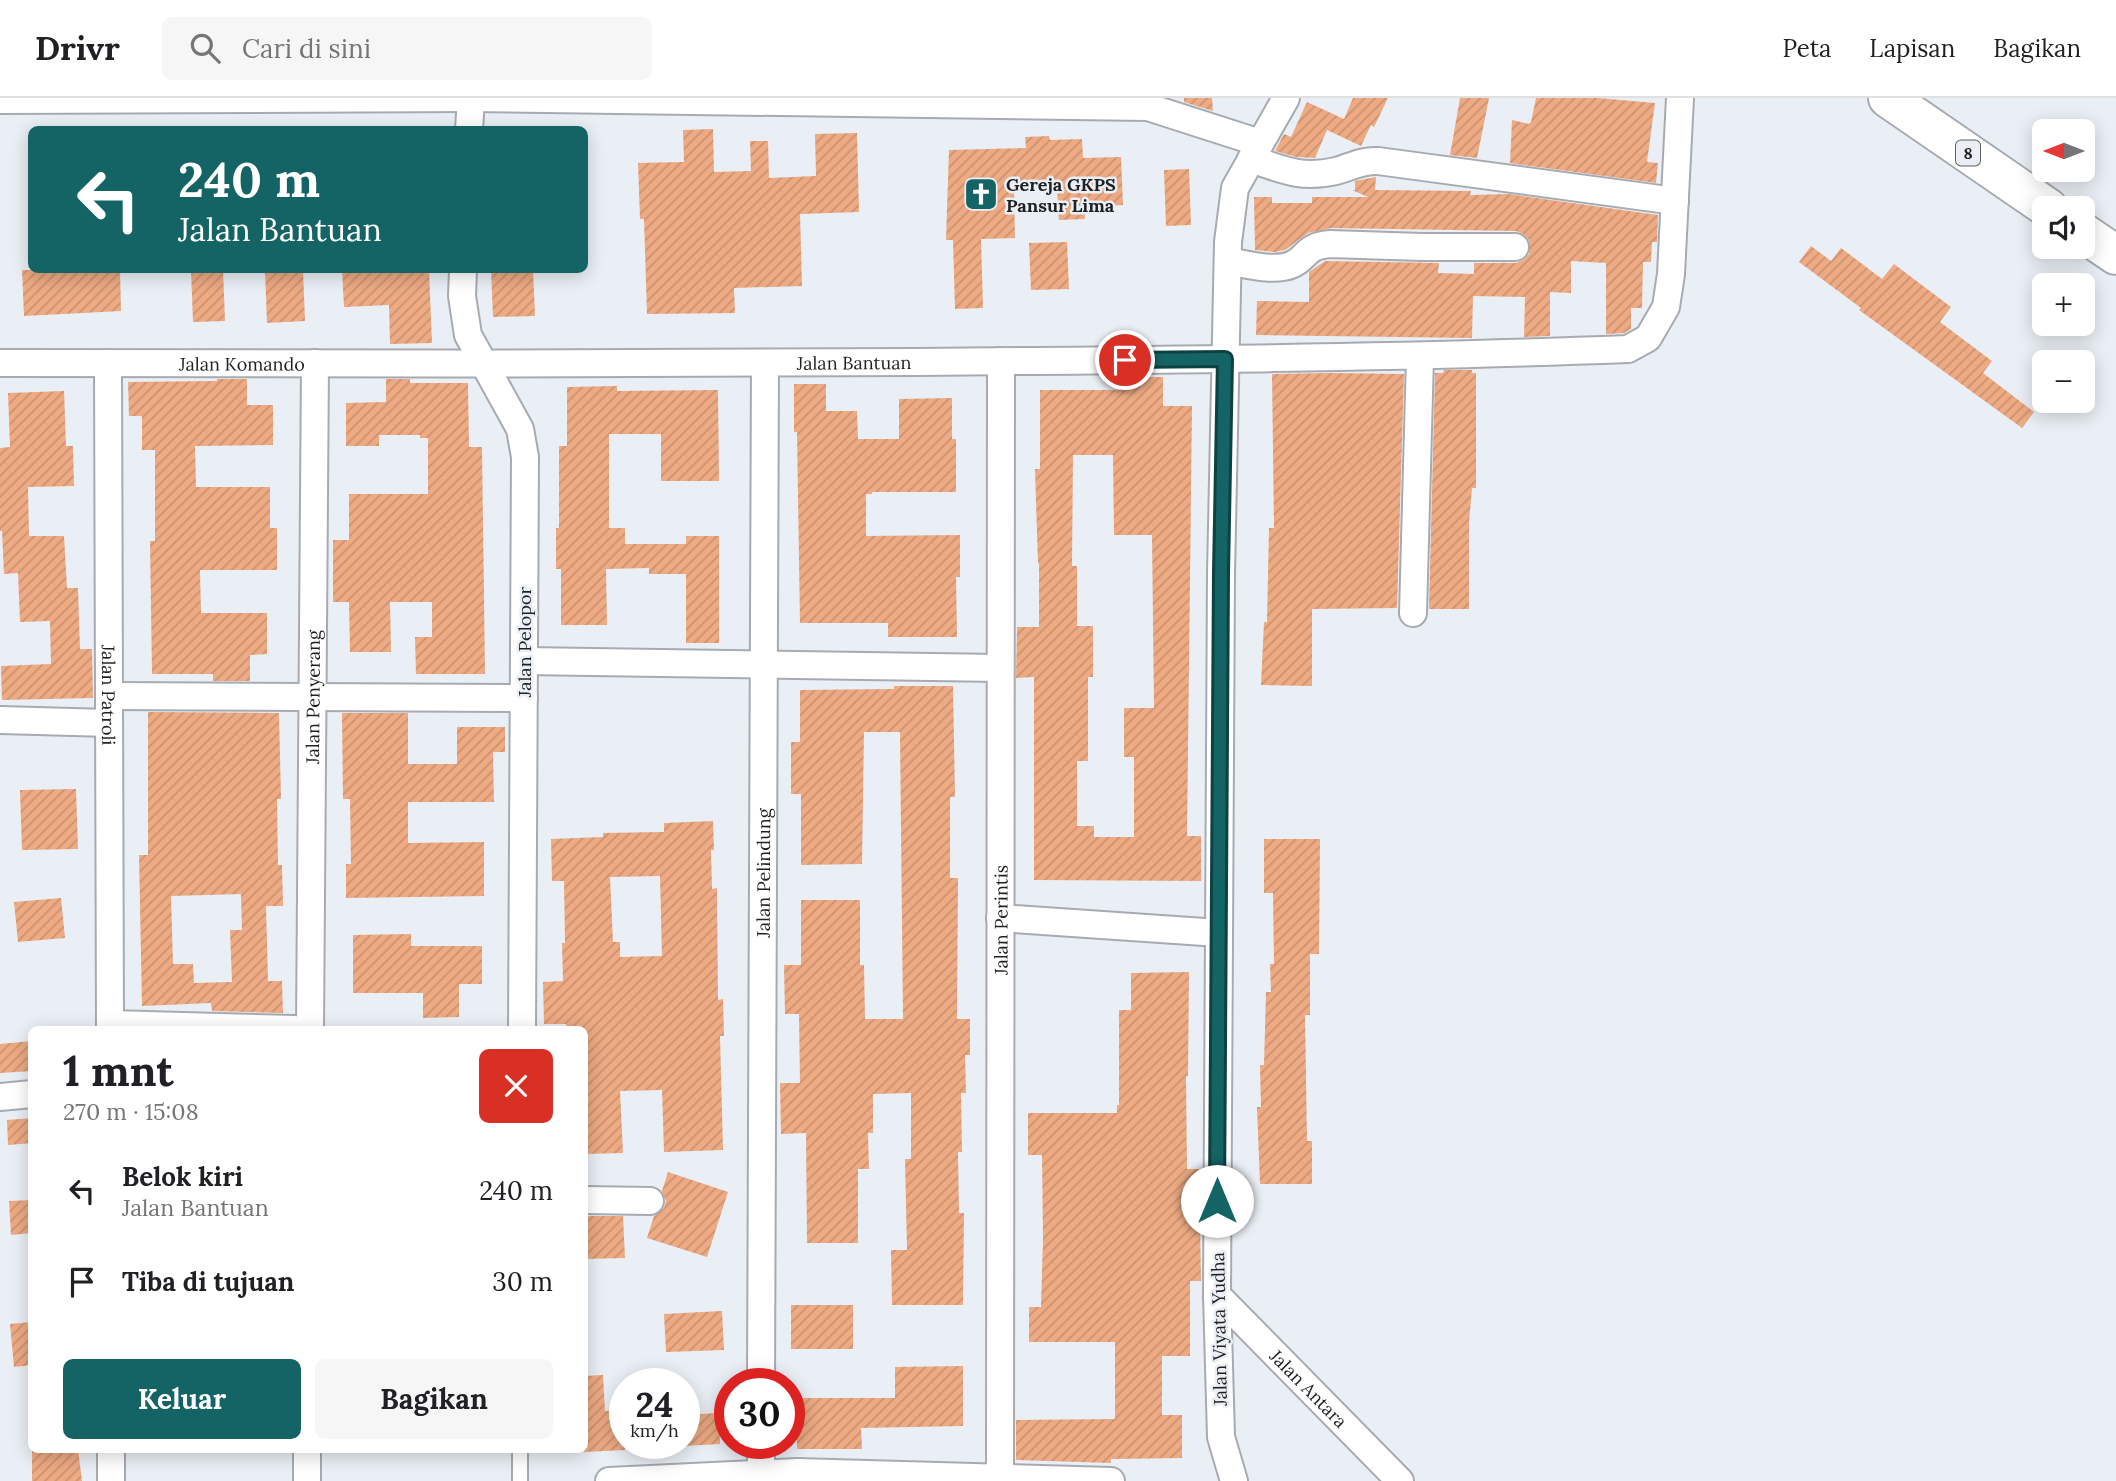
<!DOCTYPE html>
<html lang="id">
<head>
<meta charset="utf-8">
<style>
  body { margin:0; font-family:Lora,serif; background:#f6f6f6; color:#202124; height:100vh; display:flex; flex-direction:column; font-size:26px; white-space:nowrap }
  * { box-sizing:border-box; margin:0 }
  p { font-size:23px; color:#757577 }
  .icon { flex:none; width:38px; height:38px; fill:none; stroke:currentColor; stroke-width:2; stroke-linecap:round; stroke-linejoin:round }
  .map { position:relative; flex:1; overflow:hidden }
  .details { position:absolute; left:28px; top:928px; width:560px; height:427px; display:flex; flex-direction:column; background:#fff; border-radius:10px; box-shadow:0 4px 18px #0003 }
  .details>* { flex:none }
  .guide { position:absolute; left:28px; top:28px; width:560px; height:147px; border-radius:10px; box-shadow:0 4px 18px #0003; background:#146465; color:#fff; overflow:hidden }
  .needle { width:46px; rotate:270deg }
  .controls { position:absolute; left:2032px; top:21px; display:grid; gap:14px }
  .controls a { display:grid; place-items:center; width:63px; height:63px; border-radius:10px; background:#fff; box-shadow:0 4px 18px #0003; font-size:35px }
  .speed { position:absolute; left:609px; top:1270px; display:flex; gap:14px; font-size:35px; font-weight:700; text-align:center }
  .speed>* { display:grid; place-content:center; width:91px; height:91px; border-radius:50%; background:#fff; box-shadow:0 4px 18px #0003; line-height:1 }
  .speed small { font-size:18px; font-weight:400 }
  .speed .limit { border:10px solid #d22; background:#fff; color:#111 }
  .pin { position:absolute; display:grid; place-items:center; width:60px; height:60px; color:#fff; margin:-30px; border:4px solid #fff; border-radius:50%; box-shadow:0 2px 7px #0007 }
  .me { position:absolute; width:77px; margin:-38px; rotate:0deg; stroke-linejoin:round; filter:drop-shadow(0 0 5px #0008) }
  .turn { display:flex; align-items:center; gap:24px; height:147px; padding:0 35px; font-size:32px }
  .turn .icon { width:91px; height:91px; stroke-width:2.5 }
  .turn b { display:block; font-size:49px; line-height:60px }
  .round { display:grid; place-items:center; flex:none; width:74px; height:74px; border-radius:10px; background:#f6f6f6 }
  .headline { display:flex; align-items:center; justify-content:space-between; height:119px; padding:0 35px }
  h1 { font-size:42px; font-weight:700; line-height:52px }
  .cta { display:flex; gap:14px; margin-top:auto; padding:14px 35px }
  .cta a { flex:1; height:80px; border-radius:10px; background:#146465; color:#fff; font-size:28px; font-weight:700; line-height:80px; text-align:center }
  .cta a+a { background:#f6f6f6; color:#202124 }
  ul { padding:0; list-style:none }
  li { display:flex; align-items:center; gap:21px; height:91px; padding:0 35px }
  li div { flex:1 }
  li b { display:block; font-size:26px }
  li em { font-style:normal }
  header { display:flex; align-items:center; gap:42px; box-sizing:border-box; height:98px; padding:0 35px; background:#fff; border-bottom:2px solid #e0e0e0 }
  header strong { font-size:33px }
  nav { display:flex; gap:38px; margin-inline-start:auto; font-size:24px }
  .search { width:490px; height:63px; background:#f6f6f6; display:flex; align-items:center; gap:18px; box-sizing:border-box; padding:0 24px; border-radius:10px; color:#757577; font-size:26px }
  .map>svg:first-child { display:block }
  .building { fill:url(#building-hatch); fill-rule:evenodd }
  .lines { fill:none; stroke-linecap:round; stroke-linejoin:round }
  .service-casing { stroke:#a7abb1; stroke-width:18 }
  .minor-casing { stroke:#a7abb1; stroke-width:30 }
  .trunk-casing { stroke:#a7abb1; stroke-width:42 }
  .service { stroke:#fff; stroke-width:14 }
  .minor { stroke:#fff; stroke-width:26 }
  .trunk { stroke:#fff; stroke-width:38 }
  .route-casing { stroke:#0d4142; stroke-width:18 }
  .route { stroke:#146465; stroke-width:12 }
  .labels { text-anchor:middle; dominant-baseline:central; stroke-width:5; stroke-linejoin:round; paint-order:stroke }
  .shield { fill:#eaeff5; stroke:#5c5e61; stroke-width:2 }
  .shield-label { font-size:16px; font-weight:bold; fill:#1f2022 }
  .poi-label { font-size:18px; font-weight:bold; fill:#1f2022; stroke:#eaeff5; text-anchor:start }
  .street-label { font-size:18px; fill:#1f2022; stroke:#eaeff5 }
</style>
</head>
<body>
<header>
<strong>Drivr</strong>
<div class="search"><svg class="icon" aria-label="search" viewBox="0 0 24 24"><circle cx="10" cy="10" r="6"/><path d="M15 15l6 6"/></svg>Cari di sini</div>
<nav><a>Peta</a><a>Lapisan</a><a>Bagikan</a></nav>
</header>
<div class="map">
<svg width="2116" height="1383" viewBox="0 0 2116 1383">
  <defs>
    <pattern id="building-hatch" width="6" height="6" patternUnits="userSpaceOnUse" patternTransform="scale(1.75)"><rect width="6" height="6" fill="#edaa83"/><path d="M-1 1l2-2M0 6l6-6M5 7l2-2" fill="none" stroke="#cb9271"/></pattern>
  </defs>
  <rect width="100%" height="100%" fill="#eaeff5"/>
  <g class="building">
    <polygon points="1184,0 1212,0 1213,13 1184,4"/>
    <polygon points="1353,0 1388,0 1374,29 1371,27 1361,48 1327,32 1315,60 1296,59 1275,53 1284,36 1291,39 1307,4 1344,21"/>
    <polygon points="1460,0 1489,0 1477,60 1450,57"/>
    <polygon points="1536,0 1598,0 1655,5 1647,64 1658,65 1656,85 1510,65 1512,22 1529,26 1531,24"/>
    <polygon points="713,31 714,74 751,73 750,43 768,43 769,80 816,78 815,36 857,35 859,114 800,116 802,188 734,190 735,215 647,216 644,121 640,121 638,65 684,64 683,32"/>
    <polygon points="1049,38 1050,42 1082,41 1083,60 1121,59 1123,107 1085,109 1085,121 1059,122 1057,90 1014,92 1015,140 981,141 983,210 955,211 953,142 946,142 949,52 1026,50 1025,39"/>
    <polygon points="1189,71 1191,127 1166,128 1164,72"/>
    <polygon points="1376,79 1375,92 1471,93 1470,97 1508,96 1658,117 1657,144 1652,144 1651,164 1643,164 1642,210 1631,210 1631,231 1624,235 1606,236 1606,165 1571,163 1571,195 1550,194 1550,238 1524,239 1525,199 1473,198 1472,240 1256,237 1257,203 1309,204 1309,174 1325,163 1439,165 1438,175 1474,176 1474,165 1516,165 1523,162 1529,156 1529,142 1523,136 1516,133 1331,130 1308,135 1285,152 1275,154 1255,152 1254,99 1272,99 1272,105 1312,105 1312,99 1368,99 1352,92 1355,92 1355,83"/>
    <polygon points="1067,144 1069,191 1031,192 1029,145"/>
    <polygon points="1811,148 1831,163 1841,150 1882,181 1894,166 1951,209 1940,224 1992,263 1983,275 2034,314 2022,330 1859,212 1861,210 1799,164"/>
    <polygon points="22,172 120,172 121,213 24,218"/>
    <polygon points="191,172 223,172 225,223 193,224"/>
    <polygon points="265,172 303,172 305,223 267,225"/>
    <polygon points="342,172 429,172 432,245 390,246 389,207 344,209"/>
    <polygon points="491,172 533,172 535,218 493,219"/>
    <polygon points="1444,272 1472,272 1472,275 1476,275 1476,390 1472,390 1469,425 1469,511 1429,511 1435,275 1443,275"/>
    <polygon points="1332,275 1404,276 1397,510 1312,511 1312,588 1261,587 1264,524 1267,524 1269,430 1274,430 1272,276"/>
    <path d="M 1119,279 L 1163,279 L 1163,308 L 1192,308 L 1187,738 L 1201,738 L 1201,783 L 1034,782 L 1034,579 L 1016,580 L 1017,529 L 1039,529 L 1039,465 L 1038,465 L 1035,371 L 1040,371 L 1040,292 L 1119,292 ZM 1073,357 L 1113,357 L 1114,437 L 1152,437 L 1154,610 L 1124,610 L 1124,659 L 1134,659 L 1134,739 L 1094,739 L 1094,728 L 1077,728 L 1077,663 L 1088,663 L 1088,579 L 1093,579 L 1093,528 L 1077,528 L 1077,468 L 1072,468 Z"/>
    <polygon points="217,281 247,281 247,307 273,307 273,347 195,348 196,389 270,389 270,430 277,430 277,472 200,472 201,515 267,515 267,556 250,557 250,583 213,583 213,576 152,576 150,443 155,443 155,352 142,352 142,318 129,318 128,284 217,283"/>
    <polygon points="386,281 410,281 410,285 468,285 469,349 482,349 485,576 416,576 415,539 432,539 432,504 390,504 391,554 350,554 349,504 333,504 333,442 349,442 349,396 428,396 428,340 420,340 420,337 379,337 379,348 346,348 346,305 386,304"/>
    <polygon points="794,286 826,286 826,313 857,313 858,341 899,341 899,301 952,300 952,341 956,341 956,394 872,394 872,396 866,396 866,438 960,437 960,479 956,479 957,539 888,539 888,525 800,525 797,334 794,334"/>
    <polygon points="617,288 617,293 718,292 719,383 661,383 661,336 609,336 609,430 625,430 625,446 686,446 686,438 719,438 719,545 686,545 686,476 649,476 649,470 606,471 607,527 561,527 561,471 556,471 556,430 559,430 559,348 567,348 567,289"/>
    <polygon points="64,293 66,348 73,348 74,388 28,389 29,438 64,438 67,490 78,490 80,551 92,551 93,600 2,602 1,568 51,566 50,523 20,524 18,475 4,476 2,433 0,433 0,350 10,349 8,295"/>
    <polygon points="894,588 953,588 955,699 950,699 950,780 958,780 957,921 970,921 970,957 965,957 966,995 961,995 962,1054 958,1054 959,1115 964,1115 963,1207 892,1207 891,1152 907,1152 905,1061 911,1061 911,995 873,996 873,1035 868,1035 869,1071 858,1071 858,1145 807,1145 806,1035 781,1036 780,985 800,985 799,916 785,916 784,867 801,867 801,802 860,802 860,867 864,867 865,921 903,921 900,634 864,634 862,766 801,767 801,696 791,696 791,644 800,644 800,592 894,591"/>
    <path d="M 148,614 L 279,615 L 281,701 L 277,701 L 278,767 L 282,767 L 283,808 L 266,808 L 268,883 L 282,883 L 283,915 L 212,913 L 211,905 L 142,908 L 139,757 L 148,757 ZM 241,796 L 242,832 L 230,832 L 232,884 L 194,885 L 193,866 L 173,866 L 171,798 Z"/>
    <polygon points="342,615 408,615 408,666 457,666 457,629 505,629 505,654 493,654 494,704 408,704 408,745 484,744 484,798 346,800 346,766 351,766 350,701 343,701"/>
    <polygon points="76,691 78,751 22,752 20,692"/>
    <path d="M 713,723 L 714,752 L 711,752 L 712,791 L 717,790 L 718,902 L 723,901 L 724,938 L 720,938 L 723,1052 L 664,1054 L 662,992 L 620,993 L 623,1055 L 584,1056 L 584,931 L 566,931 L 566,926 L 544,926 L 543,884 L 563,883 L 562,845 L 565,845 L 564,783 L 552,783 L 551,741 L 603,739 L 603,735 L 664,734 L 664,725 ZM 660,778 L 662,858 L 620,859 L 620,844 L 613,844 L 610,779 Z"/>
    <polygon points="1264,741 1320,741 1319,856 1310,856 1310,917 1305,917 1307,1043 1312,1043 1312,1086 1260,1086 1257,1009 1261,1009 1260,967 1264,967 1266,894 1271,894 1270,866 1274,866 1273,795 1264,795"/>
    <polygon points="61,800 65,840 18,844 14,804"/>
    <polygon points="411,836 411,848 482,848 482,886 459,886 459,919 423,920 423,895 353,895 353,837"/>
    <polygon points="1189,874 1188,978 1186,978 1187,1071 1199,1071 1201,1183 1190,1183 1190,1258 1162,1258 1162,1317 1182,1317 1182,1360 1111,1361 1111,1365 1016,1362 1016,1322 1115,1321 1115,1244 1029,1244 1029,1209 1041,1209 1043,1141 1042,1057 1028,1057 1028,1015 1117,1015 1117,1007 1119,1007 1119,912 1131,912 1131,875"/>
    <polygon points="32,943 32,973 0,975 0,946"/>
    <polygon points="32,1020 32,1045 8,1047 7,1022"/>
    <polygon points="668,1074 728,1094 707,1159 647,1140 654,1118 664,1110 666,1103 662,1093"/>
    <polygon points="32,1102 32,1135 11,1137 9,1103"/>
    <polygon points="584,1118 623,1118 625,1160 584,1161"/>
    <rect x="791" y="1207" width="62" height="44"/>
    <polygon points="722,1213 724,1252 666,1254 664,1216"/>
    <polygon points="32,1224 32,1267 14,1269 10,1226"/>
    <polygon points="963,1268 963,1328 861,1330 862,1351 797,1351 796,1300 895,1300 895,1269"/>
    <polygon points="603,1277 605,1313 625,1312 625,1352 584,1354 584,1278"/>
    <polygon points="719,1315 720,1346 684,1348 684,1317"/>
    <polygon points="32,1351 78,1351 82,1383 32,1383"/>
  </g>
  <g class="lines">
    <g class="service-casing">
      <polyline id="service" points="520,1351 520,1383"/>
    </g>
    <g class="minor-casing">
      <g id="minor">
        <polyline points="0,2 471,0 1148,9 1260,45"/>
        <polyline points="469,32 471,0"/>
        <path d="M 1251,61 C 1283,72 1302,81 1336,73 C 1351,69 1362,62 1378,63 L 1675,103"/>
        <path d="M 1228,163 C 1246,166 1273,174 1291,167 C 1308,160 1304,148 1330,146 L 1422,149 L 1515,149"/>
        <polyline points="463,172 462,198 468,237 520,331 525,359 522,931"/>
        <path id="s1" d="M 0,265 C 305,266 611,266 916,264 C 1154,262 1391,260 1628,251 L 1648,240 L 1666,209 L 1671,176 L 1680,0"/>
        <path id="s2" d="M 108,265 L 110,931"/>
        <polyline points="1413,515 1420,259"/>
        <polyline points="524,563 1000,570"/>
        <polyline points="109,598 524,600"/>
        <polyline points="0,622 109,625"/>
        <polyline points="1000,820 1219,835"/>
        <polyline points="110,926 294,931"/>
        <path id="s3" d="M 310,931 L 315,265"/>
        <polyline points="0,999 32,996"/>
        <polyline points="584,1102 650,1103"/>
        <path id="s4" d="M 1217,1197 L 1400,1383"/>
        <path id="s5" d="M 761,1286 L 765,265"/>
        <polyline points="111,1351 111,1383"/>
        <polyline points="761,1375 761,1346"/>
        <path id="s6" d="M 1000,1380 L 1001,263"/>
        <polyline points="307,1383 307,1351"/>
        <polyline points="609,1383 797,1374 1111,1383"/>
        <polyline points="1234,1383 1221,1339 1217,1197 1221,476 1228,144 1235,90 1286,0"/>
      </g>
    </g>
    <g class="trunk-casing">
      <g id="trunk">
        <polyline points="1888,0 2048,110"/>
        <polyline points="2082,134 2116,157"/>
      </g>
    </g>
    <use href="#service" class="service"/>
    <use href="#minor" class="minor"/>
    <use href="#trunk" class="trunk"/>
  </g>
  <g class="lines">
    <g class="route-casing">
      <polyline id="route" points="1125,262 1225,261 1221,475 1217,1103"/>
    </g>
    <use href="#route" class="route"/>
  </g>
  <defs>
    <g id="church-square" transform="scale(1.75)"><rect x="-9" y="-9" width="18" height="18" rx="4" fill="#146465" stroke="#eaeff5"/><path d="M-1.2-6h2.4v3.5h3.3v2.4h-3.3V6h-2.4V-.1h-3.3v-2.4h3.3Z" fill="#fff"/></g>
  </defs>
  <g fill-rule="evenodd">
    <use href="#church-square" x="981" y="96"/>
  </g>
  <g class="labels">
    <rect class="shield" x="1956" y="42.5" width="24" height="25" rx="5"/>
    <g class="shield-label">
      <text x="1968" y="55">8</text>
    </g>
    <g class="poi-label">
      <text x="1006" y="86">Gereja GKPS<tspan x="1006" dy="21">Pansur Lima</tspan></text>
    </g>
    <g class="street-label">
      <text stroke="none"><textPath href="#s1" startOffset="854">Jalan Bantuan</textPath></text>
      <text stroke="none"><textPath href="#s1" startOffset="242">Jalan Komando</textPath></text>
      <text transform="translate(524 544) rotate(-90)">Jalan Pelopor</text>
      <text stroke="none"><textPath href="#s2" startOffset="332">Jalan Patroli</textPath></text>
      <text stroke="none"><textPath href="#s3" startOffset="332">Jalan Penyerang</textPath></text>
      <text stroke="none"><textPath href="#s5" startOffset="511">Jalan Pelindung</textPath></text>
      <text stroke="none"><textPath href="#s6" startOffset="558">Jalan Perintis</textPath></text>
      <text transform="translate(1219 1231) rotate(-91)">Jalan Viyata Yudha</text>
      <text stroke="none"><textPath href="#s4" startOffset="131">Jalan Antara</textPath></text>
    </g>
  </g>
</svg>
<div class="controls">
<a><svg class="needle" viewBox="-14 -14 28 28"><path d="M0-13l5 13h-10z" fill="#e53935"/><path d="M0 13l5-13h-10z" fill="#757577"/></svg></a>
<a><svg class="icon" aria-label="sound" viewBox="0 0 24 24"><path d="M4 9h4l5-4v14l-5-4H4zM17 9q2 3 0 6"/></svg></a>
<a>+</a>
<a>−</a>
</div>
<div class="speed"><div>24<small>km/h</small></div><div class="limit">30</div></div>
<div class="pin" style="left:1125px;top:262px;background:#d93025"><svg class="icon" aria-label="arrive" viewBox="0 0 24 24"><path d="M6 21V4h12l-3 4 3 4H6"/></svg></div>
<svg class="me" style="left:1217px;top:1103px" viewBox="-20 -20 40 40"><circle r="19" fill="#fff"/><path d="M0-13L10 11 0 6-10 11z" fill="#146465"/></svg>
<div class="guide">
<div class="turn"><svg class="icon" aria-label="left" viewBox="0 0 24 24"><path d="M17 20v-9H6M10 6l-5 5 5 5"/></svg><div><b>240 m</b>Jalan Bantuan</div></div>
</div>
<section class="details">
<div class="headline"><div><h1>1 mnt</h1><p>270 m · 15:08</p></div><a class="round" style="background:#d93025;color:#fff"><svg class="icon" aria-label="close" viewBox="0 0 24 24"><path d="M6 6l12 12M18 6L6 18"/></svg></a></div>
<ul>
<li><svg class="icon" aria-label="left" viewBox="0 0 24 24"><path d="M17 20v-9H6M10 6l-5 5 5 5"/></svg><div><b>Belok kiri</b><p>Jalan Bantuan</p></div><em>240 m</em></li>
<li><svg class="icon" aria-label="arrive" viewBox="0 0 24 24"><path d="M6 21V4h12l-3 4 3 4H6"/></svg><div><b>Tiba di tujuan</b></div><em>30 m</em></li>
</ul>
<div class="cta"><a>Keluar</a><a>Bagikan</a></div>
</section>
</div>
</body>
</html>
